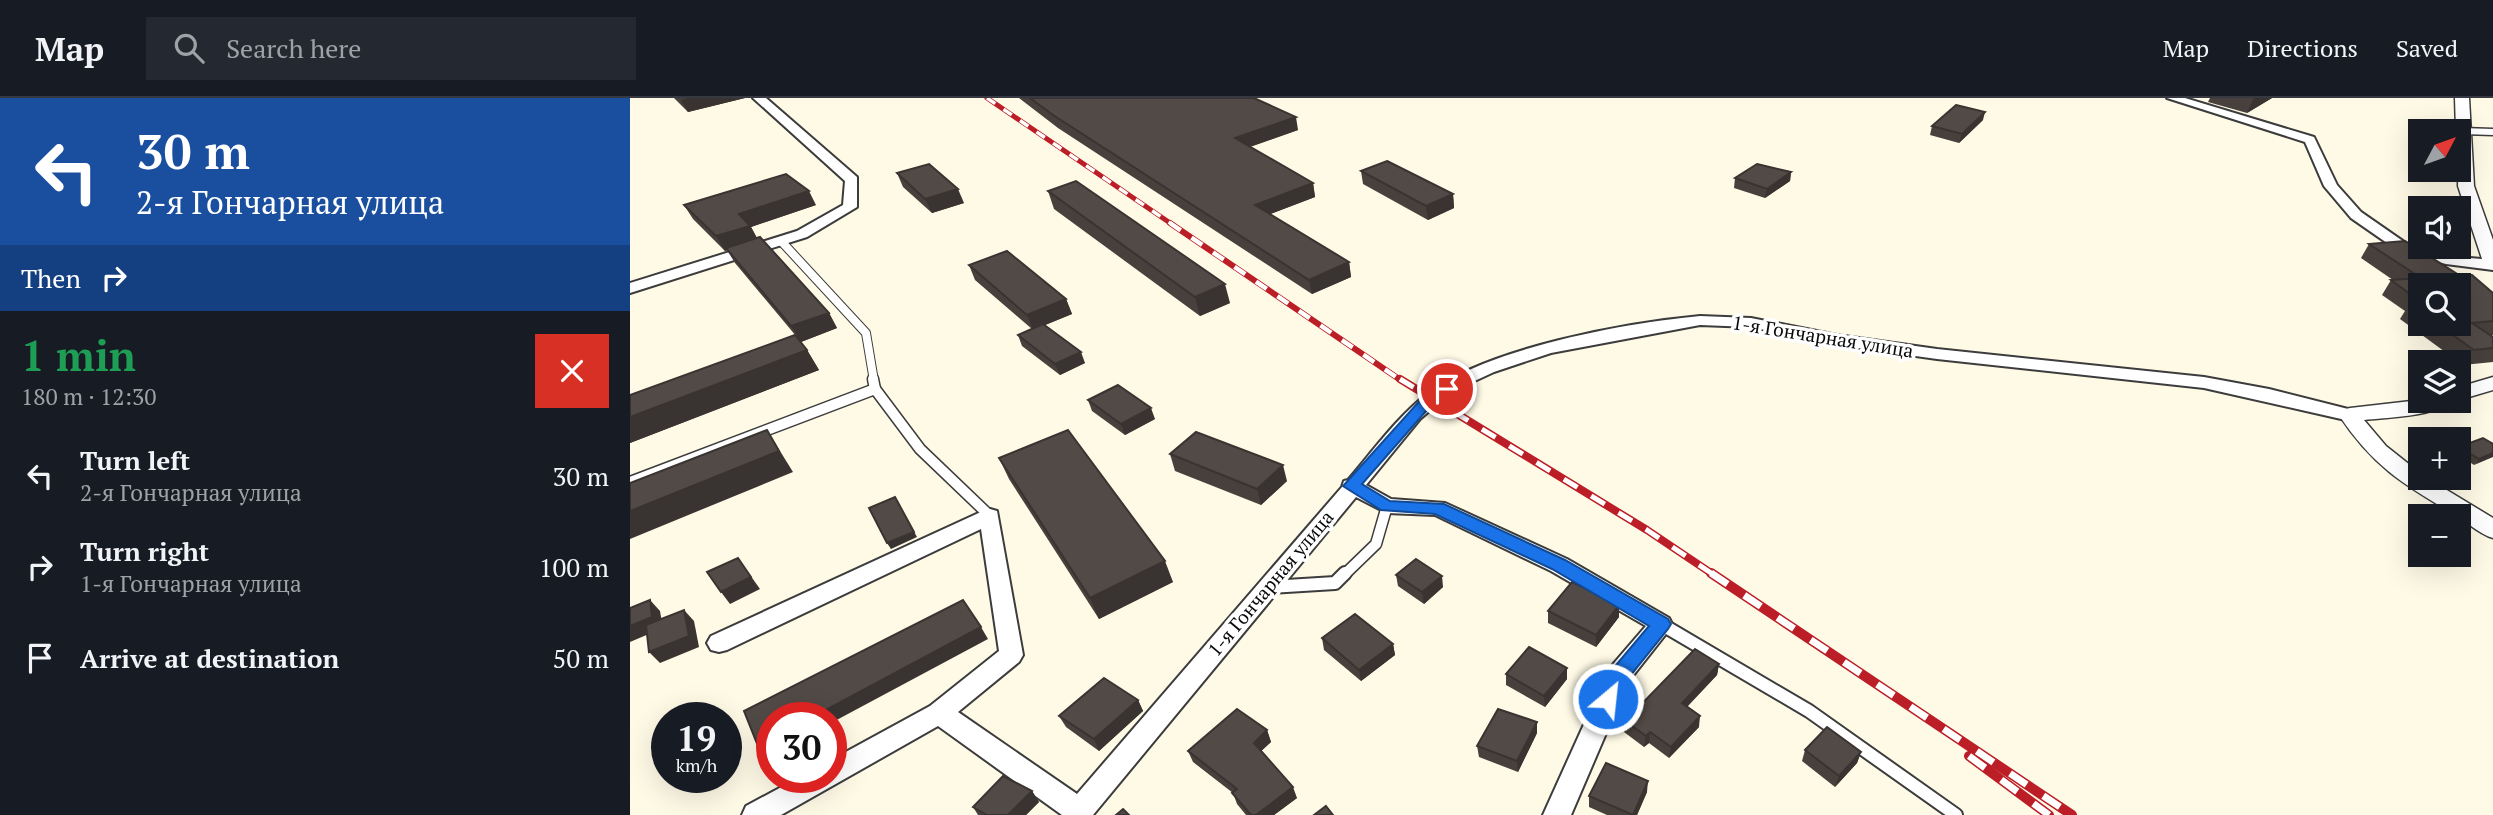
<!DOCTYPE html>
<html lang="en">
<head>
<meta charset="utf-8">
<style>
  body { margin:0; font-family:"PT Serif",serif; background:#242831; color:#f1f3f6; height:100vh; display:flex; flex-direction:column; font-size:26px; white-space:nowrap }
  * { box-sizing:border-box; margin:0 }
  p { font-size:23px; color:#9ea1a6 }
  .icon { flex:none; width:38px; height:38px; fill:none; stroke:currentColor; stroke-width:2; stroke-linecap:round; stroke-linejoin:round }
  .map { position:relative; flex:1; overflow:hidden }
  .panel { display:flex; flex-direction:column; background:#171b24; width:630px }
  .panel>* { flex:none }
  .guide { background:#1a4fa0; color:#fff; overflow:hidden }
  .needle { width:46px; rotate:49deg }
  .buttons { position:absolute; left:1778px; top:21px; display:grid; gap:14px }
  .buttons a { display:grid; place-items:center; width:63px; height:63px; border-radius:0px; background:#171b24; box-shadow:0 7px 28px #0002; font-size:35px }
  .speed { position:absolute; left:21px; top:604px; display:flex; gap:14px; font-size:35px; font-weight:700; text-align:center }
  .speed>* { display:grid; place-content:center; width:91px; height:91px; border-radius:50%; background:#171b24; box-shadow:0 7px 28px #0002; line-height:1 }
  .speed small { font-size:18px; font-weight:400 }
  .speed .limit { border:10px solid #d22; background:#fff; color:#111 }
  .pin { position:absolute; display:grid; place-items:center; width:60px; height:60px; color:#fff; margin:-30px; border:4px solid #fff; border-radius:50%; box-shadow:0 2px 7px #0007 }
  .me { position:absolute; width:77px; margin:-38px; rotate:28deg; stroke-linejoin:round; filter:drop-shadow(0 0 5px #0008) }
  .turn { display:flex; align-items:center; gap:24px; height:147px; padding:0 21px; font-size:32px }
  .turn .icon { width:91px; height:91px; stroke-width:2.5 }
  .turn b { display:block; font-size:49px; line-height:60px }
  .then { display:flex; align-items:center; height:66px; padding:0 21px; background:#0003; gap:14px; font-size:26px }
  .round { display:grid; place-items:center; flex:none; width:74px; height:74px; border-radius:0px; background:#242831 }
  .head { display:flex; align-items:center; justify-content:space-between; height:119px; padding:0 21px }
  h1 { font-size:42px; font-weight:700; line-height:52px; color:#1e9e55 }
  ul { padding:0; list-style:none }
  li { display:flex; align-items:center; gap:21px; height:91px; padding:0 21px }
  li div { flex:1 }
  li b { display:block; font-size:26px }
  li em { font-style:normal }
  header { display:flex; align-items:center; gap:42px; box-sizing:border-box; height:98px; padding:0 35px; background:#171b24; border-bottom:2px solid #363941 }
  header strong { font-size:33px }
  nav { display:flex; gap:38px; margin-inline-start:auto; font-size:24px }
  .search { width:490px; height:63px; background:#242831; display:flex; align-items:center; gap:18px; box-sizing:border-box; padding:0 24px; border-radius:0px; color:#9ea1a6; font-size:26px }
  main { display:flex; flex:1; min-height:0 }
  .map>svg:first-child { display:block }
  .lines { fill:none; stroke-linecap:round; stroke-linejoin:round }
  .service-far3-casing { stroke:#3c3c3c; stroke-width:9 }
  .service-far2-casing { stroke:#3c3c3c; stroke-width:10 }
  .service-far1-casing { stroke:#3c3c3c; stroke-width:13 }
  .service-casing { stroke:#3c3c3c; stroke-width:16 }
  .minor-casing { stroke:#3c3c3c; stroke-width:4 }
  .tertiary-casing { stroke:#3c3c3c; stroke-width:3 }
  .service-far3 { stroke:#fff; stroke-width:6 }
  .service-far2 { stroke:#fff; stroke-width:8 }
  .service-far1 { stroke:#fff; stroke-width:10 }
  .service { stroke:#fff; stroke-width:12 }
  .minor { fill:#fff; fill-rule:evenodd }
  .tertiary { fill:#fff; fill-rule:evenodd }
  .rail-far3-casing { stroke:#bc1e27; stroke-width:5 }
  .rail-far2-casing { stroke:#bc1e27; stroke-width:6 }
  .rail-far1-casing { stroke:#bc1e27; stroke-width:8 }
  .rail-casing { stroke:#bc1e27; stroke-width:10 }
  .rail-far3 { stroke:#fff; stroke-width:3.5; stroke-dasharray:10; stroke-linecap:butt }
  .rail-far2 { stroke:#fff; stroke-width:4.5; stroke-dasharray:13; stroke-linecap:butt }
  .rail-far1 { stroke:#fff; stroke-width:5; stroke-dasharray:16; stroke-linecap:butt }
  .rail { stroke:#fff; stroke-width:7; stroke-dasharray:20; stroke-linecap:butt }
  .wall { fill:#47403c; fill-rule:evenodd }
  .shaded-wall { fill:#393431 }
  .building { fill:#524a46; stroke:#393431; stroke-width:2 }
  .route { fill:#1a73e8; stroke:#114b97; stroke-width:2 }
  .labels { text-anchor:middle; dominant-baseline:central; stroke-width:7; stroke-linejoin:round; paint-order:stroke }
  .street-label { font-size:19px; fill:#090909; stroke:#fff }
</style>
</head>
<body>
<header>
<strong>Map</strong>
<div class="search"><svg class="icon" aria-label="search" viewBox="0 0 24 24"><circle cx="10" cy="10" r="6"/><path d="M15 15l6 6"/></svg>Search here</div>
<nav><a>Map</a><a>Directions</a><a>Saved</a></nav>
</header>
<main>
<section class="panel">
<div class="guide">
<div class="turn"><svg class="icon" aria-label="left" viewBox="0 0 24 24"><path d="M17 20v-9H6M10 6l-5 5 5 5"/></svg><div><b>30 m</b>2-я Гончарная улица</div></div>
<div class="then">Then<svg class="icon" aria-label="right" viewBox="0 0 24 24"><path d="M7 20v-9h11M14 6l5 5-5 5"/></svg></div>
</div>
<div class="head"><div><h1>1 min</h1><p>180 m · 12:30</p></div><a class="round" style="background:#d93025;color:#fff"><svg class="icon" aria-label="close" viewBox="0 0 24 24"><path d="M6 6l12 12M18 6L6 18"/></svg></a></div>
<ul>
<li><svg class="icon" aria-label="left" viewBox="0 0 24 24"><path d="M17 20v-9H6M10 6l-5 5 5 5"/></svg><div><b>Turn left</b><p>2-я Гончарная улица</p></div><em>30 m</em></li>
<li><svg class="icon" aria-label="right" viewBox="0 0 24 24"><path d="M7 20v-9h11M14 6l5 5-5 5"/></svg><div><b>Turn right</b><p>1-я Гончарная улица</p></div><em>100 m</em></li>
<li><svg class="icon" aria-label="arrive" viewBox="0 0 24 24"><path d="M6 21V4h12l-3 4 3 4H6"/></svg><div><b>Arrive at destination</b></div><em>50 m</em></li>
</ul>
</section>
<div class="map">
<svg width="1863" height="717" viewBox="0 0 1863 717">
  <rect width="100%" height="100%" fill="#fffae6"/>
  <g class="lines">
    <g class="service-far3-casing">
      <polyline id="service-far3" points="1832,33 1863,34"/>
    </g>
    <g class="service-far2-casing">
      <polyline id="service-far2" points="151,143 236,235 244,283"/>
    </g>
    <g class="service-far1-casing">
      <g id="service-far1">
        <polyline points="243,281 245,291"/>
        <polyline points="0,384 245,291 290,351 360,418"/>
        <polyline points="714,477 746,446 757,408"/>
      </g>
    </g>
    <g class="service-casing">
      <g id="service">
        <polyline points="640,489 705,485 715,475"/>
        <polyline points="1031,526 1179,613 1326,717"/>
      </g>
    </g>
    <g class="minor-casing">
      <g id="minor">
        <polygon points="123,0 136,0 227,79 227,109 177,139 0,195 0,185 167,133 213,107 215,83"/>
        <polygon points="1537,0 1555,0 1684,39 1707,87 1731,114 1780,148 1817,158 1863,162 1863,172 1816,166 1770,154 1721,120 1694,88 1675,44"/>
        <path d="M 1070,218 L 1121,220 L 1207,237 L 1307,251 L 1574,279 L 1639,291 L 1726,313 L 1729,317 L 1720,323 L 1574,290 L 1307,261 L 1207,247 L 1121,229 L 1070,227 L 921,255 L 864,274 L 836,287 L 812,302 L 790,321 L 736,387 L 761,401 L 815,405 L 937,461 L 1039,520 L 1042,526 L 1039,532 L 998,584 L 941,717 L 913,717 L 979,571 L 1016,528 L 921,473 L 805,417 L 757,415 L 726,399 L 463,717 L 432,717 L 308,628 L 151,717 L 112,717 L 116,708 L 170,679 L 201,679 L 201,662 L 300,608 L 369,553 L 351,431 L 97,552 L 89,554 L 81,552 L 77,545 L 81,538 L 353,413 L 360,411 L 367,413 L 393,557 L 389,564 L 328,614 L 447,696 L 712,389 L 714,383 L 718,382 C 743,353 767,319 798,295 C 859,250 994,225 1070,218 Z"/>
      </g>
    </g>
    <g class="tertiary-casing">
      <g id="tertiary">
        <polygon points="1825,0 1839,0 1844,88 1863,142 1863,172 1854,167 1828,88 1829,33 1826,33"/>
        <polygon points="1863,279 1863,292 1829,302 1829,289"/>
        <path d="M 1790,302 L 1820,303 C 1810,318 1753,320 1734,322 L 1756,348 L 1790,375 L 1790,380 L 1797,380 L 1863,420 L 1863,440 C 1849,436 1837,424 1827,418 C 1775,387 1744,370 1709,317 L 1712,312 L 1720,310 Z"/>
      </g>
    </g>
    <use href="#service-far3" class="service-far3"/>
    <use href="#service-far2" class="service-far2"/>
    <use href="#service-far1" class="service-far1"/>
    <use href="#service" class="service"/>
    <use href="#minor" class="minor"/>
    <use href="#tertiary" class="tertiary"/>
    <g class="rail-far3-casing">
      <polyline id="rail-far3" points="357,0 543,127"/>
    </g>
    <g class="rail-far2-casing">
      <polyline id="rail-far2" points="540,125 772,283"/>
    </g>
    <g class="rail-far1-casing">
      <polyline id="rail-far1" points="770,281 1017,432 1084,477"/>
    </g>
    <g class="rail-casing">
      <g id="rail">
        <polyline points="1081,475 1442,717"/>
        <polyline points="1339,658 1419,717"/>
      </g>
    </g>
    <use href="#rail-far3" class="rail-far3"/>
    <use href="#rail-far2" class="rail-far2"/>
    <use href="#rail-far1" class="rail-far1"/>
    <use href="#rail" class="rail"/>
  </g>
  <g class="wall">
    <polygon points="44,0 115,0 58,14"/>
    <polygon points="389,0 624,0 668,32 620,49 683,85 685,99 640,116 719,164 721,179 682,196 428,30"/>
    <polygon points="1580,0 1642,0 1617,15 1578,4"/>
    <polygon points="1353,22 1329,45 1300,37 1302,28"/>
    <polygon points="731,73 823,96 824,110 798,122 733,86"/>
    <polygon points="1161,74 1160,83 1135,100 1104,90 1105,80"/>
    <polygon points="267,75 334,105 302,115 273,89"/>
    <polygon points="418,93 600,205 570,218 424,111"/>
    <polygon points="54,107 186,107 121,129 127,140 199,215 207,230 171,244 177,252 189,272 0,345 0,297 166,238 105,165 97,152 95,153 63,121"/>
    <path d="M 1739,146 L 1829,177 L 1863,195 L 1863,237 L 1861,237 L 1863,239 L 1863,264 L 1833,267 L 1770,221 L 1775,213 L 1752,197 L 1761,182 L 1763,182 L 1731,160 ZM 1790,187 L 1829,226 L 1790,226 Z"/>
    <polygon points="339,167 436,201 442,216 415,227 455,265 430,277 392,248 388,237 402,231 345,182"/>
    <polygon points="458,302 525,321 495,337 462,313"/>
    <polygon points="1863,346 1844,367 1829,357 1829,349"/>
    <polygon points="540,356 657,383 631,407 545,373"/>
    <polygon points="369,360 543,484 469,521 379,381"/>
    <polygon points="766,477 813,489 794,506 768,488"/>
    <polygon points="918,513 989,519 966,549 918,525"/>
    <polygon points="692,540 763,546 765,557 731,583 694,552"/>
    <polygon points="1089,566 1087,577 1057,609 1069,629 1039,660 1019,645 1014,649 994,634 995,623"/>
    <polygon points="937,570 937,581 915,609 876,587 876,576"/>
    <polygon points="508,602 513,613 469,653 436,629 429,618"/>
    <polygon points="907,624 907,635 888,674 849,659 847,648"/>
    <polygon points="637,632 641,644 631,653 667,700 644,717 616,717 607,706 603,695 563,664 558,653"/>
    <polygon points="1175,652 1231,654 1227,665 1205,689 1172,663"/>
    <polygon points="402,693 409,704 396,717 348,717 343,709"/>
    <polygon points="1017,694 1007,717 977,717 959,709 959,698"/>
  </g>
  <g class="shaded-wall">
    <polygon points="57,0 115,0 58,14 51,2"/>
    <polygon points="1624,0 1642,0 1617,15"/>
    <polygon points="1355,14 1353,22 1329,45 1332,36"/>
    <polygon points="666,19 668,32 608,53 605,40"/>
    <polygon points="1161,74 1160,83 1135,100 1137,91"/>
    <polygon points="683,85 685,99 628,121 625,107"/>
    <polygon points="328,91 334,105 302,115 295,101"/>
    <polygon points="179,93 186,107 121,129 128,142 95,153 86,138 109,116"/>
    <polygon points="823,96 824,110 798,122 796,108"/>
    <polygon points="719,164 721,179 682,196 679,182"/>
    <polygon points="595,186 600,205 570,218 565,199"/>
    <polygon points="436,201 442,216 403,232 397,217"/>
    <polygon points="199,215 207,230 171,244 161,228"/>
    <polygon points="177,252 189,272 0,345 0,319"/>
    <polygon points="451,254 455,265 430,277 425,266"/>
    <polygon points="521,310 525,321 495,337 491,326"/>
    <polygon points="137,332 163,374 0,441 0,413"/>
    <polygon points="1863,355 1863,359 1844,367 1849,361"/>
    <polygon points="653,367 657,383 631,407 627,391"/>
    <polygon points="265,399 287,439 261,451 257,445"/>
    <polygon points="108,460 130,491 100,506 91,494"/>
    <polygon points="535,463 543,484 469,521 460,500"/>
    <polygon points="812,478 813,489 794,506 792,494"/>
    <polygon points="20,502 30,513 33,530 0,544 0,528"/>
    <polygon points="989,507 989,519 966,549 966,537"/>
    <polygon points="54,512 64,523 69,549 30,565 19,554"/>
    <polygon points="351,529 358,541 201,625 201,620 181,620"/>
    <polygon points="763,546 765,557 731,583 729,572"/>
    <polygon points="1089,566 1087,577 1050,616 1052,605"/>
    <polygon points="937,570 937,581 915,609 914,598"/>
    <polygon points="508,602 513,613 469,653 464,641"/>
    <polygon points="1070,618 1069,629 1039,660 1041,649"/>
    <polygon points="907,624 907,635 888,674 887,663"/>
    <polygon points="637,632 641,644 628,656 624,645"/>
    <polygon points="1020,634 1019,645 1014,649 1016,638"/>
    <polygon points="142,641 142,657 138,659 128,648"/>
    <polygon points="1231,654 1227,665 1205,689 1209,678"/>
    <polygon points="1018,683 1017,694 1007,717 1003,717"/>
    <polygon points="663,689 667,700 644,717 626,717"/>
    <polygon points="402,693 409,704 396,717 378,717"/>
  </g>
  <g class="building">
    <polygon points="400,0 624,0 666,19 605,40 683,85 625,107 719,164 679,182 423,17"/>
    <polygon points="1326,7 1355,14 1332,36 1302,28"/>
    <polygon points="757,63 823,96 796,108 731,73"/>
    <polygon points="299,66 328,91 295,101 267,75"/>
    <polygon points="1127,66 1161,74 1137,91 1105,80"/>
    <polygon points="156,76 179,93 109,116 120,128 86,138 54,107"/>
    <polygon points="446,83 595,186 565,199 418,93"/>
    <polygon points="130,139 199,215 161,228 96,150"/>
    <polygon points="1775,143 1829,177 1842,177 1863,195 1863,223 1842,225 1863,239 1863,250 1844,252 1807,226 1829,226 1829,187 1790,187 1790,203 1761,182 1791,180 1739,146"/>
    <polygon points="377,153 436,201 397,217 339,167"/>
    <polygon points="1790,205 1790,214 1780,206"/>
    <polygon points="413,226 451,254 425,266 388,237"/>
    <polygon points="165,237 177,252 0,319 0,297"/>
    <polygon points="488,287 521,310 491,326 458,302"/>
    <polygon points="137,332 149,353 0,413 0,385"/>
    <polygon points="438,332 535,463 460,500 369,360"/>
    <polygon points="566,334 653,367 627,391 540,356"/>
    <polygon points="1853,340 1863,346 1863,355 1849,361 1829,349"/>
    <polygon points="265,399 284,434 257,445 239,410"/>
    <polygon points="108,460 121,479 91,494 77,474"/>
    <polygon points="786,461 812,478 792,494 766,477"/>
    <polygon points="942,484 989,507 966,537 918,513"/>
    <polygon points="20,502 22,519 0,528 0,510"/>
    <polygon points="333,502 351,529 181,620 142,620 142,641 128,648 114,613"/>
    <polygon points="54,512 59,538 19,554 16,527"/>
    <polygon points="725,516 763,546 729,572 692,540"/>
    <polygon points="899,549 937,570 914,598 876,576"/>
    <polygon points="1065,551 1089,566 1052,605 1070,618 1041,649 1020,634 1016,638 995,623"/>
    <polygon points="474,580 508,602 464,641 429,618"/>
    <polygon points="607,611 637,632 624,645 663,689 626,717 621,717 602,695 607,691 558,653"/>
    <polygon points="868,611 907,624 887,663 847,648"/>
    <polygon points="1197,629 1231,654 1209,678 1175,652"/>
    <polygon points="976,665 1018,683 1003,717 959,698"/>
    <polygon points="373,678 402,693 378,717 357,717 343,709"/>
    <polygon points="696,708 703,717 684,717"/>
    <polygon points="493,711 499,717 486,717"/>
  </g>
  <polygon class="route" points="817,286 822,288 824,291 804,304 732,386 760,403 814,406 935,462 1038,521 1041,526 1038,531 996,583 985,607 978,609 971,607 968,601 981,573 1019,528 922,471 805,416 751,412 713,388 794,298"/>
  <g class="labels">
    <g class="street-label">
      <text transform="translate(1193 238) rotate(9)">1-я Гончарная улица</text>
      <text transform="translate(640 485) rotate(-50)">1-я Гончарная улица</text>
    </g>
  </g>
</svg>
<div class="buttons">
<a><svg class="needle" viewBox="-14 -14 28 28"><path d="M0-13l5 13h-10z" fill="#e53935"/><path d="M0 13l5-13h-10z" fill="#9ea1a6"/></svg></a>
<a><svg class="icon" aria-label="sound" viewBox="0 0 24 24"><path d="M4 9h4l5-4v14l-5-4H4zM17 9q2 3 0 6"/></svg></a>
<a><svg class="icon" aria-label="search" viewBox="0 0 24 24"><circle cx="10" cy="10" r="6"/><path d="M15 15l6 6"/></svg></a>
<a><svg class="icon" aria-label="layers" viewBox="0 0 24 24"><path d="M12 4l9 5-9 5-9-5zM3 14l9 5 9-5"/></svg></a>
<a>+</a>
<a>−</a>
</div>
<div class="speed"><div>19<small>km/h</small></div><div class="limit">30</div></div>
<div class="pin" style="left:817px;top:291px;background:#d93025"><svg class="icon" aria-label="arrive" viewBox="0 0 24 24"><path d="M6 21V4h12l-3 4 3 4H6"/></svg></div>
<svg class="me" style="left:978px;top:601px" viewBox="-20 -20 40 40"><circle r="17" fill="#1a73e8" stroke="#fff" stroke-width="3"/><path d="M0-11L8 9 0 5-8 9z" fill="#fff"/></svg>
</div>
</main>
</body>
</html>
